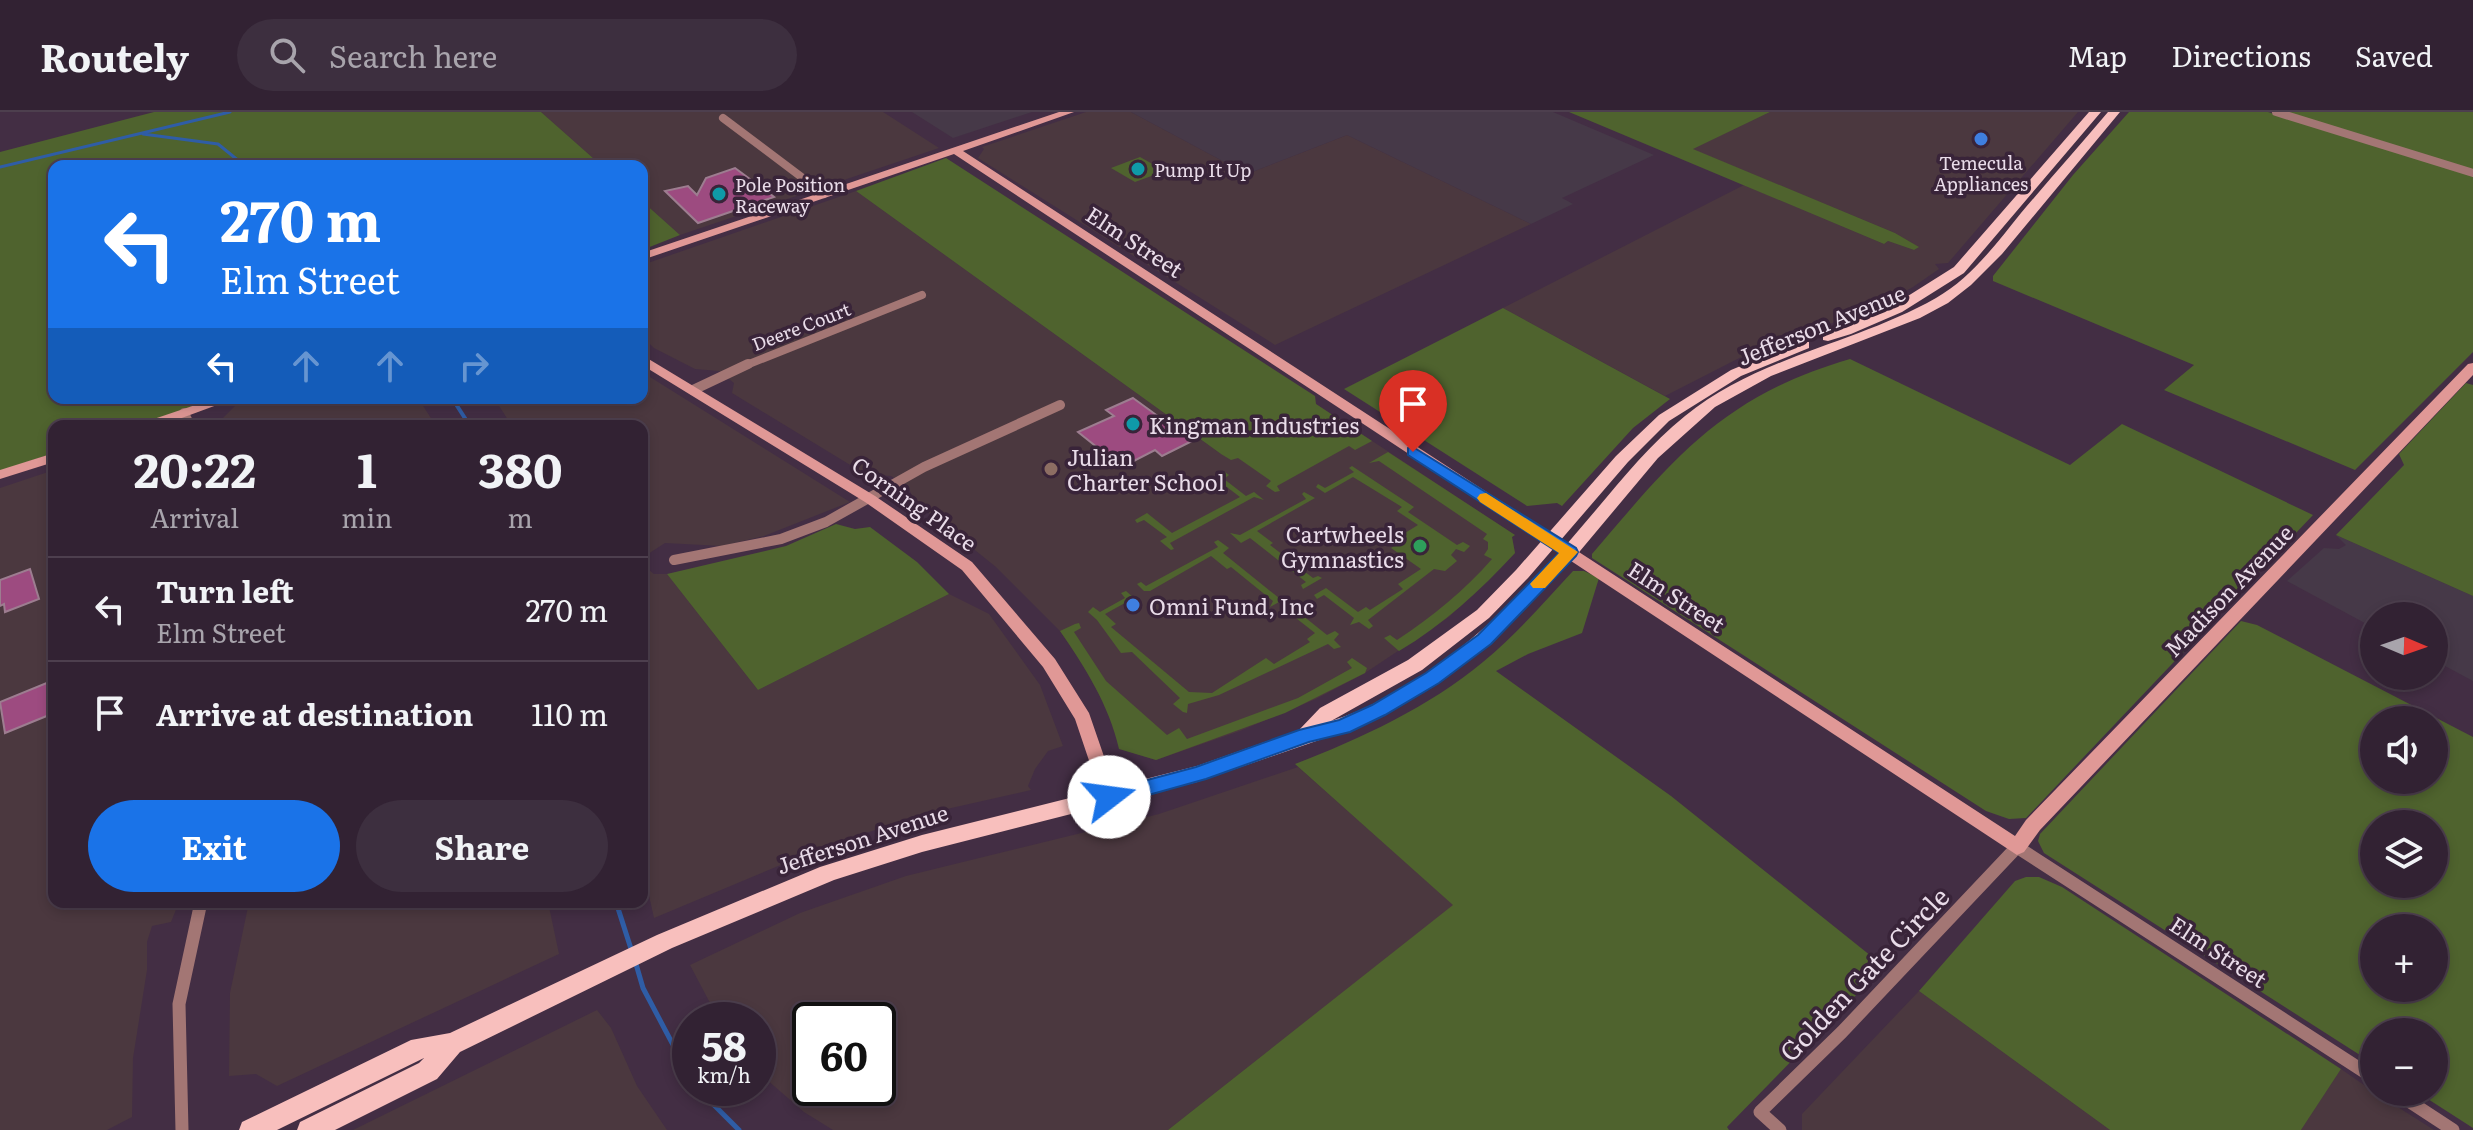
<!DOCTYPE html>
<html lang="en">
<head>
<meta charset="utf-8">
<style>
  body { margin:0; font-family:Literata,serif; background:#3d2f3f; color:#f1f3f6; height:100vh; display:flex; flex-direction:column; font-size:30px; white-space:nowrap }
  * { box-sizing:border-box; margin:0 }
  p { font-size:26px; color:#a8a4ac }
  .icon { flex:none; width:44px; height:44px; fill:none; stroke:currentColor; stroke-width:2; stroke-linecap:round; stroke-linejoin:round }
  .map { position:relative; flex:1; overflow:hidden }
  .panel { position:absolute; left:48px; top:308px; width:600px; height:488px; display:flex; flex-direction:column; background:#322233; border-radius:16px; box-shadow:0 4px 12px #0003,0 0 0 2px #4d3f4e }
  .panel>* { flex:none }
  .hud { position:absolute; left:48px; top:48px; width:600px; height:244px; border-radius:16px; box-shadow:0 4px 12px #0003,0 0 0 2px #4d3f4e; background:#1a73e8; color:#fff; overflow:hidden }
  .needle { width:52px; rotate:92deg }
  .tools { position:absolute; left:2360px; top:490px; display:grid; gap:16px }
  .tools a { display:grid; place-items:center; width:88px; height:88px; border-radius:50%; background:#322233; box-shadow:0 4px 12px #0003,0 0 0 2px #4d3f4e; font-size:40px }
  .speed { position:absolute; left:672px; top:890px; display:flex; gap:16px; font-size:40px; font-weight:700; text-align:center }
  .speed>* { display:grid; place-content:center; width:104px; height:104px; border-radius:50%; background:#322233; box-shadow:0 4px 12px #0003,0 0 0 2px #4d3f4e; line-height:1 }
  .speed small { font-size:20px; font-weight:400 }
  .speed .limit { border:4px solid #111; border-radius:12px; background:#fff; color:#111 }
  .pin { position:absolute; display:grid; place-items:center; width:68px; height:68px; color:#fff; margin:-82px -34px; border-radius:50% 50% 50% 0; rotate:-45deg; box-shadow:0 0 8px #0007 }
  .pin .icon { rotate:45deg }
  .me { position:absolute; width:88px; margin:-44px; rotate:75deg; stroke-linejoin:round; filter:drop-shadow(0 0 6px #0008) }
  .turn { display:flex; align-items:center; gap:28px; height:168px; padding:0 40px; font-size:36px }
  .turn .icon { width:104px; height:104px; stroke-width:2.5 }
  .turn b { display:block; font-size:56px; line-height:68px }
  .lanes { display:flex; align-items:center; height:76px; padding:0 40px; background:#0003; justify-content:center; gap:40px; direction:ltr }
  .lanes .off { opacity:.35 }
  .eta { display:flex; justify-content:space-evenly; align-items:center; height:136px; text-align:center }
  .eta b { font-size:48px; font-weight:700; line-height:56px }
  .action { display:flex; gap:16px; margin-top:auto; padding:16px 40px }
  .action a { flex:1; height:92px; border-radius:48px; background:#1a73e8; color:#fff; font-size:32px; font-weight:700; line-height:92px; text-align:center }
  .action a+a { background:#3d2f3f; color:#f1f3f6 }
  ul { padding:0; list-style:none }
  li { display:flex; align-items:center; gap:24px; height:104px; padding:0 40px; border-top:2px solid #4d3f4e }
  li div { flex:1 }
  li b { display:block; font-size:30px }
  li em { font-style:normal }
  header { display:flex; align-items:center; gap:48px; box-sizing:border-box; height:112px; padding:0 40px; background:#322233; border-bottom:2px solid #4d3f4e }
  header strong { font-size:38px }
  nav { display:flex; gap:44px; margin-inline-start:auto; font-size:28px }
  .search { width:560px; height:72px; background:#3d2f3f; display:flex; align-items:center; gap:20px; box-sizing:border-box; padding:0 28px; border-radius:44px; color:#a8a4ac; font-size:30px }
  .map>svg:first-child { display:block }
  .commercial { fill:#4b383f; fill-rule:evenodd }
  .industrial { fill:#463948 }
  .green { fill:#4f632e; fill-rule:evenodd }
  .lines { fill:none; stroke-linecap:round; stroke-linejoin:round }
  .stream-far2 { stroke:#2f5da6; stroke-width:3 }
  .stream-far1 { stroke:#2f5da6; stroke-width:4 }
  .stream { stroke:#2f5da6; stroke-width:5 }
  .building { fill:#9d4b80; stroke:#9d7d90; stroke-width:2 }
  .street-far2 { stroke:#a37674; stroke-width:8 }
  .street-far1 { stroke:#a37674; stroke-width:10 }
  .street { stroke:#a37674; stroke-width:13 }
  .secondary { fill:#e09896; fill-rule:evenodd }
  .primary { fill:#f8bfbd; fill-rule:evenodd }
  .route { fill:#1a73e8; stroke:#114b97; stroke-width:2 }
  .slow { fill:#f59e0b }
  .shop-dot { fill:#3f7fe0; stroke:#392439; stroke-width:3 }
  .culture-dot { fill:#0f9aa8; stroke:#392439; stroke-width:3 }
  .education-dot { fill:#8d6e63; stroke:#392439; stroke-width:3 }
  .leisure-dot { fill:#2e9e5b; stroke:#392439; stroke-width:3 }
  .labels { text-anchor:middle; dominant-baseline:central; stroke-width:7; stroke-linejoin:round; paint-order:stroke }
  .far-poi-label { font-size:18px; fill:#e9dce9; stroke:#392439; text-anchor:start }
  .far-street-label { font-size:18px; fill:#e9dce9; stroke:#392439 }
  .street-label { font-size:22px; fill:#e9dce9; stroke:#392439 }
  .poi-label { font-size:22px; fill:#e9dce9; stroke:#392439; text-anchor:start }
  .near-street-label { font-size:26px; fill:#e9dce9; stroke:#392439 }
</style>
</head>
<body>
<header>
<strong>Routely</strong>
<div class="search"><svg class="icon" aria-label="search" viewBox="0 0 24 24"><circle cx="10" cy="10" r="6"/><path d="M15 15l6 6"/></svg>Search here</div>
<nav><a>Map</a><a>Directions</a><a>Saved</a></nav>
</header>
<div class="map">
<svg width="2473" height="1018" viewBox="0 0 2473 1018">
  <rect width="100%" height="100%" fill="#432e44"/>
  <g class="commercial">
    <polygon points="541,0 883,0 939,36 680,123 642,89 642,54 602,54"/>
    <polygon points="1086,0 1131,0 1247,62 1347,23 1531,112 1275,233 978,46 984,37 982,35"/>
    <polygon points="1770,0 2078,0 1948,151 1935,152 1939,157 1913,175 1872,197 1753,239 1665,284 1503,196 1744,73 1884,132 1888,129 1914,138 1918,135 1895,121 1692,37"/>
    <polygon points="856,79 1221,342 1316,292 1515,423 1512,425 1515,441 1449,505 1365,561 1316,587 1240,619 1156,648 1120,637 1112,606 1080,548 1060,519 996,455 914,389 908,374 891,364 865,362 732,281 734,271 719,259 695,257 654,236 642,224 642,153"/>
    <polygon points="642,260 850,390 764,424 722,434 665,431 648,442 645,455 654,462 667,462 758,578 949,482 989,502 1040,573 1063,634 1048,639 1035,657 1028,674 1031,678 929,701 831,732 654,806 642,752 642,314 512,314 494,286 642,286"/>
    <polygon points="258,286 418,286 436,314 219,314 218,311 236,293"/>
    <polygon points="54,358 54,790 179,790 171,810 152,814 147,830 147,858 133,946 132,1005 107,1018 0,1018 0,376"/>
    <path d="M 1298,655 L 1454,793 L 1168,1018 L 833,1018 L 804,1000 L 758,960 L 758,908 L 719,908 L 690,853 L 800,801 L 906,764 L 1159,702 ZM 810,908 L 878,908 L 878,976 L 810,976 Z"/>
    <polygon points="249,790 548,790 559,842 277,974 256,962 229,964 230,881"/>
    <polygon points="1919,879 2110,1018 1802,1018 1802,1002"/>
    <polygon points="597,898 611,916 637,974 667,1018 353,1018"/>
    <polygon points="2341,957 2374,980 2434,1018 2301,1018"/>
  </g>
  <g class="industrial">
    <polygon points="912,0 1032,0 953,26"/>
    <polygon points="1131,0 1553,0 1654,43 1562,86 1573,92 1531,112 1347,23 1247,62"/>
    <polygon points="2336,423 2473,484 2473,569 2434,548 2434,504 2374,504 2374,516 2287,469 2324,436 2339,437 2346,433"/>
  </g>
  <g class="green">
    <polygon points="154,0 541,0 602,54 54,54 54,286 218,286 136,314 54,314 54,341 0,359 0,40"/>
    <polygon points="1569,0 1770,0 1693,37 1895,121 1919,135 1914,138 1888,129 1884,132"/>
    <polygon points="2129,0 2268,0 2473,63 2473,240 2355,358 2164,278 2194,253 1993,169 1993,164 2073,63"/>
    <polygon points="2281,0 2473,0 2473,58"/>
    <polygon points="1140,45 1165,59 1135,70 1111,56"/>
    <polygon points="946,46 1315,284 1316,292 1372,329 1355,338 1349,334 1277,374 1280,379 1275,380 1266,374 1271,369 1238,346 1231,348 1221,342 856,79"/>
    <polygon points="642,89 680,123 642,138"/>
    <polygon points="1503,196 1670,287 1633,316 1562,394 1557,391 1527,394 1344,277"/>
    <path d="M 1850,247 L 2070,353 L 2122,312 L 2313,403 L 2026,706 L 2009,707 L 1986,699 L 1592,446 L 1592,442 C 1674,346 1723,284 1850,247 Z"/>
    <polygon points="2466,271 2473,273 2473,484 2336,423 2404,353 2399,342"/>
    <path d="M 1388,340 L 1515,423 L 1512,425 L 1515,441 C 1480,479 1443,513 1399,539 L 1384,526 L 1390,523 L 1397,528 C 1432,505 1465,478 1492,447 L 1484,443 L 1488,437 L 1488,430 L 1483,427 L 1487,422 L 1379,349 L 1369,351 Z"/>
    <polygon points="1352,354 1414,395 1408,400 1457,433 1463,430 1470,434 1464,440 1456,437 1451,443 1457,449 1445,459 1434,457 1368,508 1373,514 1369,517 1359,510 1350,513 1354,506 1324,483 1317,487 1314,483 1326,476 1358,500 1366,495 1370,498 1403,477 1398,472 1421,457 1391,436 1397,432 1392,429 1418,413 1397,399 1402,395 1353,365 1325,381 1316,375 1318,372 1325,376 1354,360 1349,356"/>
    <polygon points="1225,360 1229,363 1224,367 1246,384 1254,380 1264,388 1254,385 1170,431 1174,437 1171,438 1160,429 1167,425 1144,408 1137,411 1135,408 1147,401 1172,421 1240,385 1215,366"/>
    <polygon points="1304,380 1315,386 1257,419 1273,431 1270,433 1313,466 1318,464 1322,466 1303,477 1301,473 1306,470 1250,426 1241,431 1230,421 1240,423 1306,387 1302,382"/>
    <polygon points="836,412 855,417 870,415 917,450 949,482 758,578 667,462 786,434"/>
    <polygon points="1218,428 1229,436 1223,441 1279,486 1290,484 1270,495 1273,489 1231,455 1227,457 1211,444 1150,479 1144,479 1137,472 1141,470 1146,474 1218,435 1214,430"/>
    <path d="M 1573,459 L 1584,459 L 1599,466 L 1582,521 L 1528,542 L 1496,559 L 1671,684 L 1881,852 L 1858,881 L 1727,1015 L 1729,1018 L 1168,1018 L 1453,793 L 1295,652 C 1360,627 1429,595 1483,550 C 1516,523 1544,490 1573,459 Z"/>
    <polygon points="1126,479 1134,486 1105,502 1116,512 1111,515 1189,580 1212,581 1266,546 1274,552 1310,530 1307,527 1315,521 1287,499 1299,493 1303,495 1297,499 1327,523 1335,519 1339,522 1334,528 1341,535 1334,537 1328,532 1219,583 1188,592 1187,601 1183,600 1173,592 1180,586 1132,540 1121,541 1097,508 1088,500 1093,495 1100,500 1125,486 1121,481"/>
    <path d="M 2241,509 L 2257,513 L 2473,625 L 2473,1016 L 2417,980 L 2434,980 L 2434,920 L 2374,920 L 2374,952 L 2044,741 L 2038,729 L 2040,722 ZM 2374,608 L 2434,608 L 2434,668 L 2374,668 ZM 2374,712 L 2434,712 L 2434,772 L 2374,772 ZM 2374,816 L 2434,816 L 2434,876 L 2374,876 Z"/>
    <path d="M 1075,512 L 1079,511 L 1081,516 L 1074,520 L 1106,569 L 1167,623 L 1179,616 L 1187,627 L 1298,586 L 1352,556 L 1347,550 L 1352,546 L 1367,556 L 1365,561 L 1285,601 L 1156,648 L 1119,637 C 1109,593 1085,555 1060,519 Z"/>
    <polygon points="2026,765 2039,765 2062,775 2341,957 2301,1018 2110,1018 1919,879 2015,769"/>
  </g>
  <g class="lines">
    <g class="stream-far2">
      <polyline points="143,22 218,32 245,54"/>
      <polyline points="0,55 230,0"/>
    </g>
    <polyline class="stream-far1" points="452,286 470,314"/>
    <g class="stream">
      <polyline points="616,790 632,840"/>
      <polyline points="636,852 643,876 690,965"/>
      <polyline points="697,976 739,1018"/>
    </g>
  </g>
  <g class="building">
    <polygon points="735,56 774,85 698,111 665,79 688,74 697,83 706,66"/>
    <polygon points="1133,286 1192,329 1162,344 1155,338 1128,352 1118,352 1078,320 1114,304 1106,298"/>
    <polygon points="30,457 39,487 5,500 4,492 0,494 0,468"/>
    <polygon points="54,568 54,601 5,621 0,590"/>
  </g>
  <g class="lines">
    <g class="street-far2">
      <polyline points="2276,0 2473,61"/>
      <polyline points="723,6 824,82"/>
      <polyline points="744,254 922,183"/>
    </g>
    <g class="street-far1">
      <polyline points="693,278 748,252"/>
      <polyline points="184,301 190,314"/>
      <polyline points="674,448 781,427 826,410 924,355 1060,293"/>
    </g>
    <g class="street">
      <polyline points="2395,980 2453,1018"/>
      <polyline points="182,1018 179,892 201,790"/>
      <polyline points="1780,1018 1760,1000 1842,920 2017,735 2374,966"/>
    </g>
    <g class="secondary">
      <polygon points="1059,0 1074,0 963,39 2015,724 2026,708 2468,252 2473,251 2473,263 2040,718 2024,740 2017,743 954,42 642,148 642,141"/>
      <polygon points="642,243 875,384 972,450 1055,547 1089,601 1118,685 1115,690 1109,692 1103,690 1075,607 1043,555 962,458 865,390 642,253"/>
      <polygon points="216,286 236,286 160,314 140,314 142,311"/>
      <polygon points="54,341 54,350 0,367 0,358"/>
    </g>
    <g class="primary">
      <polygon points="2089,0 2101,0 1964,161 1902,200 1851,222 1828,229 1823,228 1823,222 1892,194 1954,155"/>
      <path d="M 2108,0 L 2120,0 L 2002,142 L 1971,173 L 1948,191 L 1920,206 L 1771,264 L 1715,295 L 1658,346 L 1575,445 L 1511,511 L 1440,568 L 1388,601 L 1354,616 L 1197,670 L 922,740 L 834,768 L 672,836 L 460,940 L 437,967 L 335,1018 L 297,1018 L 300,1010 L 419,951 L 424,946 L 277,1018 L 239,1018 L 242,1010 L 411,928 L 450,921 L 657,823 L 820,755 L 922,723 L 1197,654 L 1299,618 L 1320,596 L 1408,548 L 1477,498 L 1516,458 L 1616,344 L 1659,303 L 1731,258 L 1799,230 L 1809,230 L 1809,236 L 1741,264 L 1669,309 L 1628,350 L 1528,466 L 1489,506 L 1422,558 L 1331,609 C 1426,579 1515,494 1578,419 C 1612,380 1644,337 1685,304 C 1759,244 1855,232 1936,186 C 1971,166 1996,132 2021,101 C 2050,67 2079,34 2108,0 Z"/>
    </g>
  </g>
  <polygon class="route" points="1413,335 1576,436 1578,440 1576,444 1491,532 1439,571 1385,603 1350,620 1309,630 1206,667 1109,694 1102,691 1098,685 1102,680 1196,655 1299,618 1339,608 1372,593 1426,561 1478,523 1559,441 1408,343 1408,336"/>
  <polygon class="slow" points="1486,381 1578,440 1545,476 1533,476 1530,472 1559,441 1480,390 1477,386 1480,382"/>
  <g class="shop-dot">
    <circle cx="1981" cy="27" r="8"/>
    <circle cx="1133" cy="493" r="8"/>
  </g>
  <g class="culture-dot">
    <circle cx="1138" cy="57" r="8"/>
    <circle cx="719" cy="82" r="8"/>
    <circle cx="1133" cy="312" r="8"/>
  </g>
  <circle class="education-dot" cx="1051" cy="357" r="8"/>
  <circle class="leisure-dot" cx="1420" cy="434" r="8"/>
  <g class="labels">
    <g class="far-poi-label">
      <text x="1981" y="50" text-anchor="middle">Temecula<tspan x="1981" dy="21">Appliances</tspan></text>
      <text x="1154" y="57">Pump It Up</text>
      <text x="735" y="72">Pole Position<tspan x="735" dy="21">Raceway</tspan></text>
    </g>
    <g class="far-street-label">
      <text transform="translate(801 214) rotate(-21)">Deere Court</text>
    </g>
    <g class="street-label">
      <text transform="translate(1135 129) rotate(33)">Elm Street</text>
      <text transform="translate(1821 212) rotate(-22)">Jefferson Avenue</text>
      <text transform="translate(915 391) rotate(35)">Corning Place</text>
      <text transform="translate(2228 478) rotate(-46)">Madison Avenue</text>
      <text transform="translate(1677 484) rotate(33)">Elm Street</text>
      <text transform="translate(862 726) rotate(-18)">Jefferson Avenue</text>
      <text transform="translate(2219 839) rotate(33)">Elm Street</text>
    </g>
    <g class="poi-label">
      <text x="1149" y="312">Kingman Industries</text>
      <text x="1067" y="344">Julian<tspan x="1067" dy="25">Charter School</tspan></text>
      <text x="1404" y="421" text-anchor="end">Cartwheels<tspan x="1404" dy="25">Gymnastics</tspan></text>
      <text x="1149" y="493">Omni Fund, Inc</text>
    </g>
    <g class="near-street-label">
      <text transform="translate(1863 861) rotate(-46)">Golden Gate Circle</text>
    </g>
  </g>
</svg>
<div class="tools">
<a><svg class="needle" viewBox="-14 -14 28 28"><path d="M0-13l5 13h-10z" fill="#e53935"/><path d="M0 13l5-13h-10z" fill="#a8a4ac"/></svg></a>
<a><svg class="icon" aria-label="sound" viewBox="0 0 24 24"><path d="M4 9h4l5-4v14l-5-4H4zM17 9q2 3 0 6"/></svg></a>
<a><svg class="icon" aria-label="layers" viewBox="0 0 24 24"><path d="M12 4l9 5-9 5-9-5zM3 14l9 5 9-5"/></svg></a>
<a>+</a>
<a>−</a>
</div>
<div class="speed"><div>58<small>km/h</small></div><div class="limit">60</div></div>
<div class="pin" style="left:1413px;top:340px;background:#d93025"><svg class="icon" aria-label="arrive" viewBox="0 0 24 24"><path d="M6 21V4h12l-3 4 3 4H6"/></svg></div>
<svg class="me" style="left:1109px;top:685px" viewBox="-20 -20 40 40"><circle r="19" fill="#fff"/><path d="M0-13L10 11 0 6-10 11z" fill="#1a73e8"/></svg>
<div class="hud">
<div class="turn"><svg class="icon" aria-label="left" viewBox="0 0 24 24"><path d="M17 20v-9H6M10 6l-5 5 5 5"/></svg><div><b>270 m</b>Elm Street</div></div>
<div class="lanes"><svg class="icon" aria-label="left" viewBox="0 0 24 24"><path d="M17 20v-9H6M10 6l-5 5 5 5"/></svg><svg class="icon off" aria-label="ahead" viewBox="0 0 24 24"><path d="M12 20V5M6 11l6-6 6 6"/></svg><svg class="icon off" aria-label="ahead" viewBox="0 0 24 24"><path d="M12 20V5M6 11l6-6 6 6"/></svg><svg class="icon off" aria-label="right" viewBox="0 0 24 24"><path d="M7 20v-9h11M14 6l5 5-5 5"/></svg></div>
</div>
<section class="panel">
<div class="eta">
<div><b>20:22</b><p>Arrival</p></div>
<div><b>1</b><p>min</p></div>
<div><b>380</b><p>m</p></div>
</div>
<ul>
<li><svg class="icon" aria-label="left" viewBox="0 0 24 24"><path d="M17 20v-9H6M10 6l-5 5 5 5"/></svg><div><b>Turn left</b><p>Elm Street</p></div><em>270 m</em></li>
<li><svg class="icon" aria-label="arrive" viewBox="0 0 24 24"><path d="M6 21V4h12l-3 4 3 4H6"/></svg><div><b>Arrive at destination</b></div><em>110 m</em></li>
</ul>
<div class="action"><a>Exit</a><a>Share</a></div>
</section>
</div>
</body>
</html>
